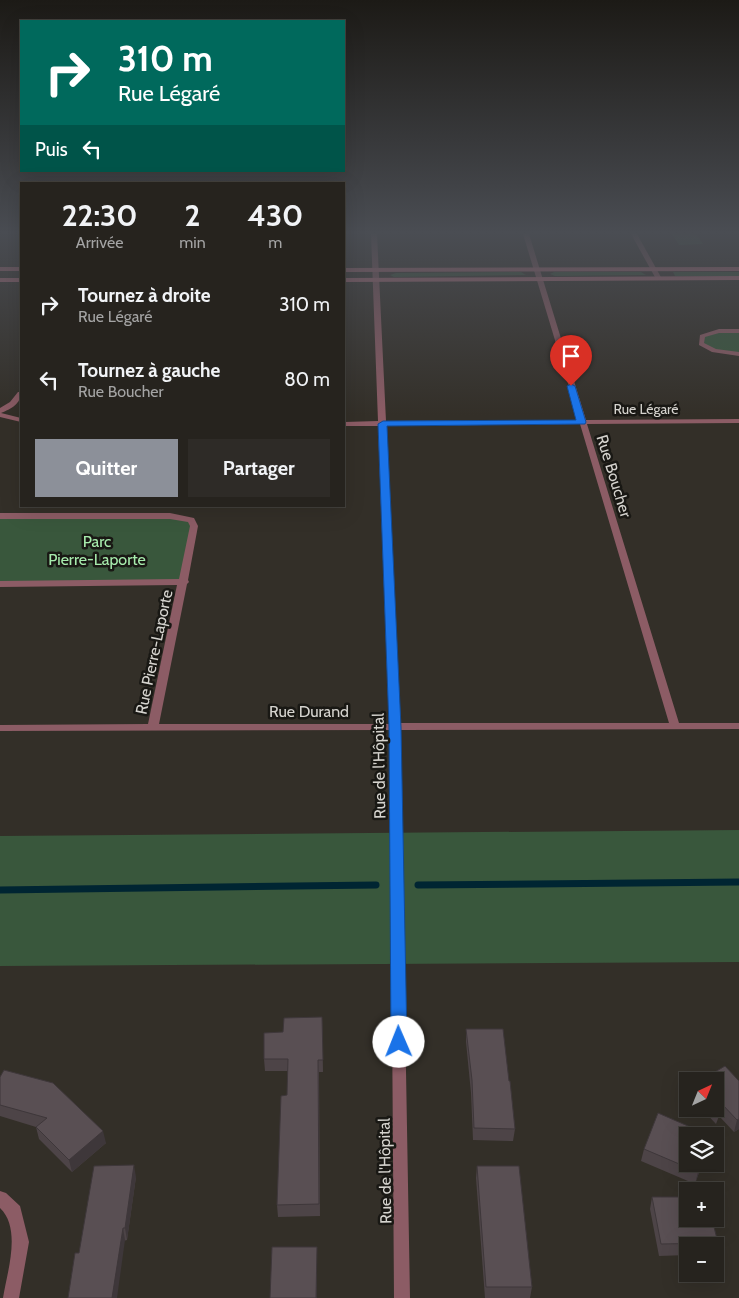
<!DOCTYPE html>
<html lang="fr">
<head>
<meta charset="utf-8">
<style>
  body { margin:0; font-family:Cabin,sans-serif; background:#2e2b27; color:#f1f3f6; height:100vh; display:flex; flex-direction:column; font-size:19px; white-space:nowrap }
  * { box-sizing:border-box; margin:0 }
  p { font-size:16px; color:#a4a4a4 }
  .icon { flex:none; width:28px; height:28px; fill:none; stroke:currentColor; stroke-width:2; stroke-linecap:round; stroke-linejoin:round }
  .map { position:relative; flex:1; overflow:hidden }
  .drawer { position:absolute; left:20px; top:182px; width:325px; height:325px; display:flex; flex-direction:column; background:#26231e; border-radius:0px; box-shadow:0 5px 20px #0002,0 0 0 1px #42403c }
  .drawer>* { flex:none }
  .banner { position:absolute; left:20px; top:20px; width:325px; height:152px; border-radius:0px; box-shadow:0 5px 20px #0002,0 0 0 1px #42403c; background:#00695c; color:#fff; overflow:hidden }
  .needle { width:32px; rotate:43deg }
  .tools { position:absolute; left:679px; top:1072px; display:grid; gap:10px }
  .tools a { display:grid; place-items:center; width:45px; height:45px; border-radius:0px; background:#26231e; box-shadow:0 5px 20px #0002,0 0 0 1px #42403c; font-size:25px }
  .pin { position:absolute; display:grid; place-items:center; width:42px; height:42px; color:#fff; margin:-51px -21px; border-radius:50% 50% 50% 0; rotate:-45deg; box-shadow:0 0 5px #0007 }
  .pin .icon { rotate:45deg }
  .me { position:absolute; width:55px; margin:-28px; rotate:359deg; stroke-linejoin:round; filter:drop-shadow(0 0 4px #0008) }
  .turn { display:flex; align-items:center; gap:18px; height:105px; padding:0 15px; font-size:22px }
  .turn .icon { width:65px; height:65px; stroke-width:2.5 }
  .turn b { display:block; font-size:35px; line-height:42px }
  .then { display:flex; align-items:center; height:48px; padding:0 15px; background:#0003; gap:10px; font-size:19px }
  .eta { display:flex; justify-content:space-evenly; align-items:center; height:85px; text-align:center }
  .eta b { font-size:30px; font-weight:800; line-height:35px }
  .button { display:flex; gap:10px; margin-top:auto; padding:10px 15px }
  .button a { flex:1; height:58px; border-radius:0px; background:#8c9099; color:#fff; font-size:20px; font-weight:800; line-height:58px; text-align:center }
  .button a+a { background:#2e2b27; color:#f1f3f6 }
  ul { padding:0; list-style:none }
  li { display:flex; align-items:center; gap:15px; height:75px; padding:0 15px }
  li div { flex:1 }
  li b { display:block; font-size:19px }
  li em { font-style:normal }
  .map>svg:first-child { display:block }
  .green { fill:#39573c }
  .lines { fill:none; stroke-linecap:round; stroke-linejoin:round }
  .stream { stroke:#002532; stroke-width:7 }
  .street { fill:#8c5c65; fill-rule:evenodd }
  .secondary { fill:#bf7383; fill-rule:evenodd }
  .wall { fill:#4d4447 }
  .shaded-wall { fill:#3e373a }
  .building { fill:#594f53; stroke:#3e373a }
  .route { fill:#1a73e8; stroke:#114b97 }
  .labels { text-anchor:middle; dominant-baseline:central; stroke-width:5; stroke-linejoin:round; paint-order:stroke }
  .far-street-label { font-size:14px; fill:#d5d3ce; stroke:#191814 }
  .street-label { font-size:16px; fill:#d5d3ce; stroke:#191814 }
  .park-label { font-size:16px; fill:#a7ecad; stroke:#191814 }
</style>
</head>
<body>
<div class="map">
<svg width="739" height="1298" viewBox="0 0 739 1298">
  <rect width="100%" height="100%" fill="#332f28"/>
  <g class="green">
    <polygon points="672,234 696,234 703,244 679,245"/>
    <polygon points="521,272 526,275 394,277 390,275 396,273"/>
    <polygon points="554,272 641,272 646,275 555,276 550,274"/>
    <polygon points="673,272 739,272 739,276 675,276"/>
    <polygon points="739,331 739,354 715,351 701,344 702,336 709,333"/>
    <polygon points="0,516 170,516 191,520 184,582 0,584"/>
    <polygon points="739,830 739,962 0,966 0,836"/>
  </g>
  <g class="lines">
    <g class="stream">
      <polyline points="418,885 739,882"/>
      <polyline points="0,890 376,885"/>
    </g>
    <g class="street">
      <path d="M 371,234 L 377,234 L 386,421 L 579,420 L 523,234 L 529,234 L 586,420 L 739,419 L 739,423 L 587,424 L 679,723 L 739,723 L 739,729 L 400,730 L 410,1298 L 394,1298 L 390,730 L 0,731 L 0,725 L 148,724 L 177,585 L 0,587 L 0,581 L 179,579 L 190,526 L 188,522 L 170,519 L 0,519 L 0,513 L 170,513 L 194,518 L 198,526 L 188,580 L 189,582 L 187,584 L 159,724 L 389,724 L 378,426 L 344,426 L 344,422 L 378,421 ZM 580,424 L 669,723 L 400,723 L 386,426 Z"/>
      <polygon points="631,234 637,234 662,279 661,280 656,279"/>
      <polygon points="719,329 739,329 739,333 719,333 705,337 704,343 716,349 739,352 739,356 712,352 699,345 700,335"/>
      <path d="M 18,392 L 21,392 C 21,404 11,409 1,413 L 21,418 L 21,422 L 0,417 L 0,408 L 10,402 Z"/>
      <path d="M 0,1191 L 6,1193 L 20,1206 L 29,1242 L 19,1298 L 3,1298 C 7,1272 22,1229 0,1208 Z"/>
    </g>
    <g class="secondary">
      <rect x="0" y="267" width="21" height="4"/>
      <polygon points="739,267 739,271 344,272 344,268"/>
      <polygon points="739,276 739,280 344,282 344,278"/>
      <rect x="0" y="278" width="21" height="4"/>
    </g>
  </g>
  <g class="wall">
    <polygon points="322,1017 323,1072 319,1072 320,1216 278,1217 277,1205 287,1095 288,1071 265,1071 264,1059 283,1032"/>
    <polygon points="466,1029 515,1129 513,1141 473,1140 471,1093 466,1042"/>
    <polygon points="0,1077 106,1143 72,1172 39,1139 36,1127 0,1116"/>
    <polygon points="715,1081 739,1081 739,1129 734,1132 719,1116 716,1124 702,1109 715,1109"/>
    <polygon points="644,1149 702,1164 695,1184 641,1161"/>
    <polygon points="477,1166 532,1287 530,1298 485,1298 476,1178"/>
    <polygon points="136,1177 127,1240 79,1253"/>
    <polygon points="652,1197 718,1243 715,1253 715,1246 688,1246 688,1255 659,1256 650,1209"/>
  </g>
  <g class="shaded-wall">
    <polygon points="739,1119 739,1129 734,1132 737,1120"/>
    <polygon points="103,1131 106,1143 72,1172 69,1160"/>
    <polygon points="701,1164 702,1164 695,1184 698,1172"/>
    <polygon points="134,1165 136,1177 127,1240 125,1228"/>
    <polygon points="123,1228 125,1240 117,1298 112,1298"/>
    <polygon points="317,1247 317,1298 316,1298"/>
  </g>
  <g class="building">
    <polygon points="322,1017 323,1060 318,1060 319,1204 277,1205 281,1096 287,1095 288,1059 264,1059 264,1033 283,1032 284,1018"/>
    <polygon points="466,1029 503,1029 509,1081 510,1081 515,1129 474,1128 472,1080"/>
    <polygon points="725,1066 739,1081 739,1119 737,1120 722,1104 719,1112 715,1108 715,1081 700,1081"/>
    <polygon points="4,1070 53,1083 103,1131 69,1160 36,1127 47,1118 0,1105 0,1077"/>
    <polygon points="658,1113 711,1136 688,1136 688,1164 701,1164 698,1172 644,1149"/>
    <polygon points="134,1165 125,1228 123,1228 112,1298 68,1298 75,1253 79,1253 94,1166"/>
    <polygon points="477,1166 519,1166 532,1287 486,1287"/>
    <polygon points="652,1197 688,1197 688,1219 712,1219 718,1243 661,1244"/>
    <polygon points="272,1247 317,1247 316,1298 270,1298"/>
  </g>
  <linearGradient id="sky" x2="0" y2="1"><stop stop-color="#1c1a16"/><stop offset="0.56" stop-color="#4a4d53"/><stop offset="1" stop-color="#4a4d53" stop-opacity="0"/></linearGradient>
  <rect width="739" height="415" fill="url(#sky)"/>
  <polygon class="route" points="571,384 575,386 586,422 585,424 387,426 401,727 407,1042 405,1046 399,1048 393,1046 391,1042 389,727 378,424 383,421 576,420 567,386"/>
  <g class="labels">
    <g class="far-street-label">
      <text x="646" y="409">Rue Légaré</text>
    </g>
    <g class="street-label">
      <text transform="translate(614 476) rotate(73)">Rue Boucher</text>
      <text transform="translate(154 652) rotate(-78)">Rue Pierre-Laporte</text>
      <text x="309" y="711">Rue Durand</text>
      <text transform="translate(379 766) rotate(-91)">Rue de l'Hôpital</text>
      <text transform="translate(385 1171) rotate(-91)">Rue de l'Hôpital</text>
    </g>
    <g class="park-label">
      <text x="97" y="541">Parc<tspan x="97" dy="18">Pierre-Laporte</tspan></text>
    </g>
  </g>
</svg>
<div class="tools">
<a><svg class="needle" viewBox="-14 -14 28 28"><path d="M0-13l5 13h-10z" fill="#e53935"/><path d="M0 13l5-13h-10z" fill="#a4a4a4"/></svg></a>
<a><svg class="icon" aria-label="layers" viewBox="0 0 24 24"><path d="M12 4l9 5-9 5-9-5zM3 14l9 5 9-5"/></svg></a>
<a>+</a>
<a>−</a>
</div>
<div class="pin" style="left:571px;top:386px;background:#d93025"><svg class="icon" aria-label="arrive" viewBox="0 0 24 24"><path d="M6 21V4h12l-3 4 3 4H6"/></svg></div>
<svg class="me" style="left:399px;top:1042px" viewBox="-20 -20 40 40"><circle r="19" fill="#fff"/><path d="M0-13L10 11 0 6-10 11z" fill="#1a73e8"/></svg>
<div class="banner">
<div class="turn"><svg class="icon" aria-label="right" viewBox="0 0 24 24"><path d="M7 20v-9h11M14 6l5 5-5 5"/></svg><div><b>310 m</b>Rue Légaré</div></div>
<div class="then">Puis<svg class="icon" aria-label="left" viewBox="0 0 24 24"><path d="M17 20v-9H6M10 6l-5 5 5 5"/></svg></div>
</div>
<section class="drawer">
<div class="eta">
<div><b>22:30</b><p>Arrivée</p></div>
<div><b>2</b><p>min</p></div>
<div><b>430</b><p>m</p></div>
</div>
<ul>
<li><svg class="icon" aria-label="right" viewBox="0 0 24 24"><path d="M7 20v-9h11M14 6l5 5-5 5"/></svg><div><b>Tournez à droite</b><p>Rue Légaré</p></div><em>310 m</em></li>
<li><svg class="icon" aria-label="left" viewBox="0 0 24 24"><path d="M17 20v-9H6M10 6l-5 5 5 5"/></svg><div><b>Tournez à gauche</b><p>Rue Boucher</p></div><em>80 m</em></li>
</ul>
<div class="button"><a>Quitter</a><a>Partager</a></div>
</section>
</div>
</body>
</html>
